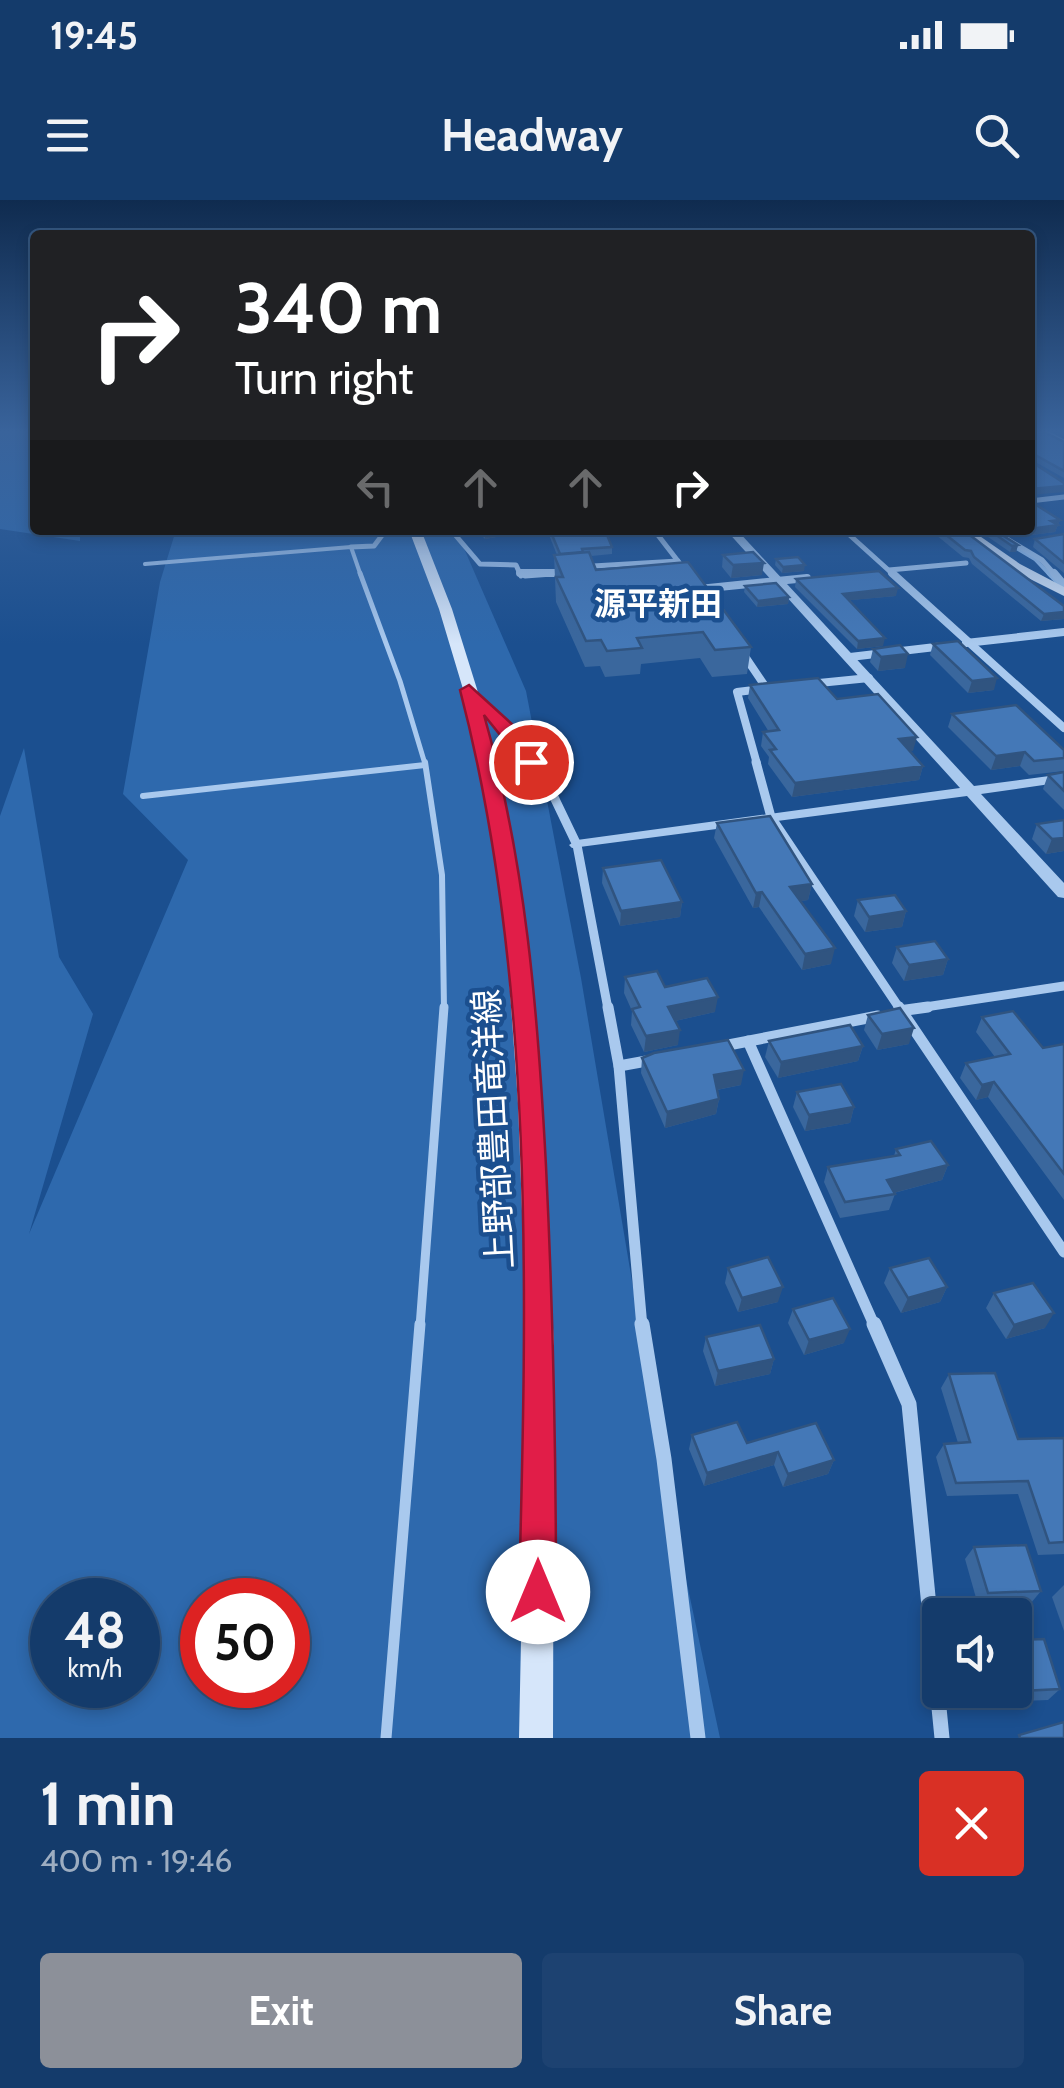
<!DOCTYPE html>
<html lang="en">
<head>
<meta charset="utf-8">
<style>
  body { margin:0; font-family:Cabin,"Noto Sans JP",sans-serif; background:#1d4271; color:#f1f3f6; height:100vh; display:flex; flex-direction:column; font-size:38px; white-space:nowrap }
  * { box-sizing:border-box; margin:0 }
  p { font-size:32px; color:#9dadc1 }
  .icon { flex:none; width:55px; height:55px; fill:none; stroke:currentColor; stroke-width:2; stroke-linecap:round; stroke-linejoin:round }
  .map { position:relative; height:1538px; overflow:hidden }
  .sheet { display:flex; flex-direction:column; background:#143b6b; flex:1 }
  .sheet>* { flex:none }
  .top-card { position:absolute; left:30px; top:30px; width:1005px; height:305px; border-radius:10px; box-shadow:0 5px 15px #0003,0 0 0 2px #33557e; background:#202124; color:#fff; overflow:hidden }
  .controls { position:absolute; left:922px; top:1398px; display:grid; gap:20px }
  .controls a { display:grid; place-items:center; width:110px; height:110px; border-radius:10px; background:#143b6b; box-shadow:0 5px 15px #0003,0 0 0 2px #33557e; font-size:50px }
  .speed { position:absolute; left:30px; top:1378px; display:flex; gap:20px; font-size:50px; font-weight:700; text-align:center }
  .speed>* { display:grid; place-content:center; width:130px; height:130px; border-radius:50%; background:#143b6b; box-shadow:0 5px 15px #0003,0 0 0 2px #33557e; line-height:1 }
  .speed small { font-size:25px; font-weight:400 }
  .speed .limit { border:15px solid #d22; background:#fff; color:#111 }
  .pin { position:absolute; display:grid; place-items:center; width:85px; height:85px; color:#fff; margin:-42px; border:5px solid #fff; border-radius:50%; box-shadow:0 2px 10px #0007 }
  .me { position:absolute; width:110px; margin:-55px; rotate:0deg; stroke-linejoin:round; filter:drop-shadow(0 0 8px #0008) }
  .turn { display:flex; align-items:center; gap:35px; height:210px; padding:0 40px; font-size:45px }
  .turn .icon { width:130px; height:130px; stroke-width:2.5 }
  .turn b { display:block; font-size:70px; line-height:85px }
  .lanes { display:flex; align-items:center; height:95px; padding:0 40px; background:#0003; justify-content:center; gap:50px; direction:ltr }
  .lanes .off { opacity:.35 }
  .round { display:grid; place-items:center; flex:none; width:105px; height:105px; border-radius:10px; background:#1d4271 }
  .overview { display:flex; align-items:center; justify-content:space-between; height:170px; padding:0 40px }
  h1 { font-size:60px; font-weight:700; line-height:75px }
  .action { display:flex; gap:20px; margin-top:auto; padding:20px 40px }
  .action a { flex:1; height:115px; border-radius:10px; background:#8c9099; color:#fff; font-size:40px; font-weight:700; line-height:115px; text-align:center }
  .action a+a { background:#1d4271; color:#f1f3f6 }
  .status { display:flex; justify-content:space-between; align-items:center; height:70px; padding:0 50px; background:#143b6b; direction:ltr }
  .status svg { height:28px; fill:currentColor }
  header { display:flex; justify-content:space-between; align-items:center; height:130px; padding:0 40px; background:#143b6b; font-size:45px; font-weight:700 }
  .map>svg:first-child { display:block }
  .green { fill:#2e69ad; fill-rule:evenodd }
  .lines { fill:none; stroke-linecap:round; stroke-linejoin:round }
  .stream-far1 { stroke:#9cc4f0; stroke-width:4 }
  .stream { stroke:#9cc4f0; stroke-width:5 }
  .service-far4 { stroke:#a9c9ee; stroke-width:4 }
  .service-far3 { stroke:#a9c9ee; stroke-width:5 }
  .service-far2 { stroke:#a9c9ee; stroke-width:6 }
  .service-far1 { stroke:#a9c9ee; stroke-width:9 }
  .service { stroke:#a9c9ee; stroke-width:11 }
  .minor-far4 { stroke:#a9c9ee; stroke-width:5 }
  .minor-far3 { stroke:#a9c9ee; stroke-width:8 }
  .minor-far2 { stroke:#a9c9ee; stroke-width:9 }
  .minor-far1 { stroke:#a9c9ee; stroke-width:11 }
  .minor { stroke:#a9c9ee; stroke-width:15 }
  .tertiary { fill:#a9c9ee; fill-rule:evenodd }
  .secondary { fill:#d6e6fa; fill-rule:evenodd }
  .wall { fill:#3a679d }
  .shaded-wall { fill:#305480 }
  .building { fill:#4478b7; stroke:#305480; stroke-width:2.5 }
  .route { fill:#e11d48; stroke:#92132f; stroke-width:2.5 }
  .labels { text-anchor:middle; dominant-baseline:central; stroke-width:9; stroke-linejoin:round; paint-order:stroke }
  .far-quarter-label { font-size:32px; font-weight:bold; fill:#fff; stroke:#1b4f8f }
  .street-label { font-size:35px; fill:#fff; stroke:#1b4f8f }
</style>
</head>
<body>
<div class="status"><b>19:45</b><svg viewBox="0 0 49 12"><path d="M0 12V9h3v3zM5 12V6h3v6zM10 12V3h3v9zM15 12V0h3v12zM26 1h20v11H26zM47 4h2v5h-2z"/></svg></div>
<header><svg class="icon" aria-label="menu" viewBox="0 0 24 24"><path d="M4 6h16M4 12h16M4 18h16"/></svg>Headway<svg class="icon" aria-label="search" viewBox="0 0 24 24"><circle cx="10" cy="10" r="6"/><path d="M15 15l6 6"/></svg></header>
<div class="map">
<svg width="1064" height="1538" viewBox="0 0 1064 1538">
  <rect width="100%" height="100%" fill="#1b4f8f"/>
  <g class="green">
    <polygon points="0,229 35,229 35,330 80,330 80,341 0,329"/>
    <path d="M 176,330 L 456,330 L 526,491 L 581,778 L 668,1295 L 720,1538 L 0,1538 L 0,616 L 24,548 L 59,757 L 93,814 L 29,1034 L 188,660 L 123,594 L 160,382 ZM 52,1400 L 138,1400 L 138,1485 L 52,1485 ZM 202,1400 L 288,1400 L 288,1485 L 202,1485 Z"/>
  </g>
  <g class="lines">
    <polyline class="stream-far1" points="1013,346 1035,359 1051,376"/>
    <polyline class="stream" points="1049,373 1064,389"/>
    <polyline class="service-far4" points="145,364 351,347 361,376"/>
    <polyline class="service-far3" points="360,373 400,481 425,564"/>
    <g class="service-far2">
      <polyline points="425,562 442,675 444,809"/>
      <polyline points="143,596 425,565"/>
    </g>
    <polyline class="service-far1" points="420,1127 444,807"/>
    <polyline class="service" points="386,1538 420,1124"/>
    <g class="minor-far4">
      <polyline points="1039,229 1064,242"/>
      <polyline points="1030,301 1064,297"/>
      <polyline points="451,330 480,364 516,365 521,376"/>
      <polyline points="654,330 681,365"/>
      <polyline points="844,330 895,376"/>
      <polyline points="992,330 1042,360 1056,376"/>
      <polyline points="351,347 374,346 386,330"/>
      <polyline points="889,370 966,363"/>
      <polyline points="593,371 593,366 678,361"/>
      <polyline points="525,376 566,373"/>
    </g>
    <g class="minor-far3">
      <polyline points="520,373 563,373"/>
      <polyline points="892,373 1064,528"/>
      <polyline points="1054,373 1064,385"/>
      <polyline points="699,389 807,378"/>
      <polyline points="966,443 1064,432"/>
      <polyline points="742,452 767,489"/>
      <polyline points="850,457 944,446"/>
      <polyline points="809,484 869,478"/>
      <polyline points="473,494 507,529 533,564"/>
      <polyline points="757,564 737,492 762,489"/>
    </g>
    <g class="minor-far2">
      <polyline points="531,562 553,595 577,645 608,809"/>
      <polyline points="756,562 771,617 900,809"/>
      <polyline points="912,809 1064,786"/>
    </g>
    <g class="minor-far1">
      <polyline points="608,807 619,866 642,1127"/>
      <polyline points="899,807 1064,1052"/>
      <polyline points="899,811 928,807"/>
      <polyline points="748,841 875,1127"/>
      <polyline points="718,847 878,816"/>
      <polyline points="619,866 652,860"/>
    </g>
    <g class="minor">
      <polyline points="642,1124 664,1259 698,1538"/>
      <polyline points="874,1124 909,1204 942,1538"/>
    </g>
    <polygon class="tertiary" points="726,330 737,330 974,586 1064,574 1064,582 981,594 1064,683 1064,698 1058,697 967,596 572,648 569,645 577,640 960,588"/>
    <g class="secondary">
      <polygon points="409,330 421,330 452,409 477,489 498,570 525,736 540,903 554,1145 553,1538 519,1538 527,1145 518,903 506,736 481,570 463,489 439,409"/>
      <polygon points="957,330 971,330 1020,364 1064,387 1064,396 1012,370"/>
    </g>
  </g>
  <g class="wall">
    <polygon points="1030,229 1064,242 1064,278 1030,259"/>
    <polygon points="1050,229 1064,229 1064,235"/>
    <polygon points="1060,320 1055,332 1015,337 1004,330 1030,330"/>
    <polygon points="476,330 534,330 485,339"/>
    <polygon points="547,330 605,330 612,347 612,354 591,356 596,370 751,447 747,474 712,477 700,458 641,464 640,474 605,477 600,466 585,467 556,402 554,355 557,355"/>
    <polygon points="930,330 963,330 1064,406 1064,419 1041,421 972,364 969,358 963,357"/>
    <polygon points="978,330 994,330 1018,345 1016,352 1010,352"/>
    <polygon points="1064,334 1064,373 1033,347 1035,339"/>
    <polygon points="723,355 762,375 731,378 722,367"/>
    <polygon points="776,359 804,371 782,373 775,365"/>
    <polygon points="796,379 896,396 850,400 883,446 857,449 795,387"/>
    <polygon points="745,386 789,397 788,404 757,407 744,392"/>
    <polygon points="933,444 994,490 968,493 930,455"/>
    <polygon points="873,449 905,468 878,471 870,462"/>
    <polygon points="750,485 837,499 913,551 909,551 923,566 919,580 792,597 768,564 769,557 761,546 763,532 769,532 748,498"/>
    <polygon points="952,514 1064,550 1064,571 1029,575 1020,566 991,570 948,527"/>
    <polygon points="1064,572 1064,610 1043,589 1048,575"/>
    <polygon points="1064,620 1064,651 1046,654 1032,639 1037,624"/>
    <polygon points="717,623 812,684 808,700 800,701 831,764 802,770 759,707 753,708 714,638"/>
    <polygon points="603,668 682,702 680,717 620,726 602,683"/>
    <polygon points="858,700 906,711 902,727 865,732 854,716"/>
    <polygon points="897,747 948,759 943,775 904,781 892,763"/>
    <polygon points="625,777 665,787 715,812 675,821 678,845 644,852 631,825 632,811 624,793"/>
    <polygon points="868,815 909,844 877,850 864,830"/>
    <polygon points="982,817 1043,848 1064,844 1064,1000 988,897 976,900 960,878 966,863 995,857 976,832"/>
    <polygon points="769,841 863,846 858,861 778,878 765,857"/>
    <polygon points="642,858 741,885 717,890 719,899 716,914 665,928 641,873"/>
    <polygon points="797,892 854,907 850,923 805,931 793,907"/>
    <polygon points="896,949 948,965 942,980 894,993 895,994 889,1010 840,1018 824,982 828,967 894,956"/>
    <polygon points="728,1068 778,1102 738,1112 725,1083"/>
    <polygon points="890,1068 947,1087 940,1102 901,1113 884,1083"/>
    <polygon points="994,1093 1045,1128 1006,1139 986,1108"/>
    <polygon points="793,1109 844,1143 804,1155 788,1123"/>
    <polygon points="706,1137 774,1159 770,1174 715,1186 703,1151"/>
    <polygon points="949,1174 1018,1239 1064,1238 1064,1354 1038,1355 1018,1294 947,1296 936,1257 944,1244 958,1243 941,1188"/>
    <polygon points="692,1235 747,1243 834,1260 828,1274 783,1287 774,1265 704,1286 689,1249"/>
    <polygon points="974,1347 1041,1391 1031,1403 978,1405 965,1359"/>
    <polygon points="1064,1385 1064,1431 1052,1397"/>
    <polygon points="1060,1489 1048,1500 994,1502 990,1490"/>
  </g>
  <g class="shaded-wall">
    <polygon points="1064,286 1064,292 1030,295 1030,289"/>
    <polygon points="1060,320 1055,332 1015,337 1017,330 1030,330 1030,329 1051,321"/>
    <polygon points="492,330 534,330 485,339 485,331"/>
    <polygon points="1018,345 1016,352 1010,352 1012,346"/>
    <polygon points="764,363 762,375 731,378 733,365"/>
    <polygon points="805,365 804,371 782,373 783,367"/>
    <polygon points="898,388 896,396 842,401 843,394"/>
    <polygon points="789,397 788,404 757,407 758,401"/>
    <polygon points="1064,412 1064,419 1041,421 1044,414"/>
    <polygon points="885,438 883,446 857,449 858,441"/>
    <polygon points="908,454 905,468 878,471 881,457"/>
    <polygon points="997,478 994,490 968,493 972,481"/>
    <polygon points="917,537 913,551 895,553 899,539"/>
    <polygon points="1025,552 1020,566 991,570 996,556"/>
    <polygon points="923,566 919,580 792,597 795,583"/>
    <polygon points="1064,638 1064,651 1046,654 1052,639"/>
    <polygon points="812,684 808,700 787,703 790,687"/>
    <polygon points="762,692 759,707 753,708 756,693"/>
    <polygon points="682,702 680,717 620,726 621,711"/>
    <polygon points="906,711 902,727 865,732 869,717"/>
    <polygon points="835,748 831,764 802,770 805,754"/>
    <polygon points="948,759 943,775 904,781 909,765"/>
    <polygon points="718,797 715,812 666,823 668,807"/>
    <polygon points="914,828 909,844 877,850 882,834"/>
    <polygon points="680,830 678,845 644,852 646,836"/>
    <polygon points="863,846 858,861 778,878 781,862"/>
    <polygon points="744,870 741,885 711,891 714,875"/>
    <polygon points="994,882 988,897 976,900 982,885"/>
    <polygon points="719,899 716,914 665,928 667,912"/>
    <polygon points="854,907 850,923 805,931 809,915"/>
    <polygon points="948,965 942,980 882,996 887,980"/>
    <polygon points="783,1087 778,1102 738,1112 742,1098"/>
    <polygon points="947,1087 940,1102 901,1113 908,1098"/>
    <polygon points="1054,1113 1045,1128 1006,1139 1014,1125"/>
    <polygon points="850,1129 844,1143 804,1155 809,1140"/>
    <polygon points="774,1159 770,1174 715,1186 718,1171"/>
    <polygon points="778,1252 774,1265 704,1286 707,1273"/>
    <polygon points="834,1260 828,1274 783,1287 788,1274"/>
  </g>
  <g class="building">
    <polygon points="1030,229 1038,229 1064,242 1064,271 1030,252"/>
    <polygon points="1030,261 1064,283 1064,286 1030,289"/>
    <polygon points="1030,301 1060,320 1051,321 1058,325 1030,329"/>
    <polygon points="550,330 605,330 612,347 582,349 583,352 560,354"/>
    <polygon points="940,330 963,330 1064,406 1064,412 1044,414 974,357 971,351 965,350"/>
    <polygon points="989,330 994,330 1018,345 1012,346"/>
    <polygon points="1064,334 1064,363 1035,339"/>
    <polygon points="589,352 596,370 688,362 751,447 715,450 703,432 637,438 642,448 607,451 601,440 586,441 556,377 563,377 554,355"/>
    <polygon points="753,352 764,363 733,365 723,355"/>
    <polygon points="798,357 805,365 783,367 776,359"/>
    <polygon points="879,371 898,388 843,394 885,438 858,441 796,379"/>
    <polygon points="776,383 789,397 758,401 745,386"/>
    <polygon points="958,441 997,478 972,481 933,444"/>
    <polygon points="900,445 908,454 881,457 873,449"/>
    <polygon points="818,478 837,499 878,494 917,537 899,539 923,566 795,583 770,550 776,549 763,532 779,530 750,485"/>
    <polygon points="1016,505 1064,550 1064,558 1034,561 1025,552 996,556 952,514"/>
    <polygon points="1064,572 1064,591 1048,575"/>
    <polygon points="770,616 812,684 790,687 835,748 805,754 762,692 756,693 717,623"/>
    <polygon points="1064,620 1064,638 1052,639 1037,624"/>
    <polygon points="661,660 682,702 621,711 603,668"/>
    <polygon points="895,695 906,711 869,717 858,700"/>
    <polygon points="935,741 948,759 909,765 897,747"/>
    <polygon points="657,771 665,787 707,778 718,797 668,807 680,830 646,836 632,809 640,807 625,777"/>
    <polygon points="900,808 914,828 882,834 868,815"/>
    <polygon points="1013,811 1043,848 1064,844 1064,974 994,882 982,885 966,863 1010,854 982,817"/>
    <polygon points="850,825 863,846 781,862 769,841"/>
    <polygon points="728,840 744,870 714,875 719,899 667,912 642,858 654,853"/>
    <polygon points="841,884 854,907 809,915 797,892"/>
    <polygon points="931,941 948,965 887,980 895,994 845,1002 828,967 900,955 896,949"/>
    <polygon points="768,1057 783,1087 742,1098 728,1068"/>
    <polygon points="929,1058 947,1087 908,1098 890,1068"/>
    <polygon points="1033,1083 1054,1113 1014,1125 994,1093"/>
    <polygon points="833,1098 850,1129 809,1140 793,1109"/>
    <polygon points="760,1125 774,1159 718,1171 706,1137"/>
    <polygon points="995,1173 1018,1239 1064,1238 1064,1342 1049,1343 1028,1281 956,1283 944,1244 970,1242 949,1174"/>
    <polygon points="737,1222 747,1243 816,1223 834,1260 788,1274 778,1252 707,1273 692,1235"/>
    <polygon points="1026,1345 1041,1391 988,1393 974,1347"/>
    <polygon points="1044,1439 1060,1489 1004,1492 1003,1490 1015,1490 1015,1440"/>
    <polygon points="1064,1522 1064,1538 1020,1538 1019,1535"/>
  </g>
  <linearGradient id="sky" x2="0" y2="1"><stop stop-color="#0f2b4f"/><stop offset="0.52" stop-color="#39639b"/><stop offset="1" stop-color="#39639b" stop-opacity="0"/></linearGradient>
  <rect width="1064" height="444" fill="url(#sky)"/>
  <path class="route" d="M 469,485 L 513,525 L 540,562 L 537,566 L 525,566 L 484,515 C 526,662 538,814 546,966 C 553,1108 556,1249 556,1392 L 551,1405 L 538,1410 L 525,1405 L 519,1392 C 527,1096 535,777 460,490 Z"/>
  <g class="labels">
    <g class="far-quarter-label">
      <text x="658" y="403">源平新田</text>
    </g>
    <g class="street-label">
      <text transform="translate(493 929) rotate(-93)">上野部豊田竜洋線</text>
    </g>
  </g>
</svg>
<div class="controls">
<a><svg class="icon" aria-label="sound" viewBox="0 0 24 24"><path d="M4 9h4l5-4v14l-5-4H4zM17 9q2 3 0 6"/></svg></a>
</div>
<div class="speed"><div>48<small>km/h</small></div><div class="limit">50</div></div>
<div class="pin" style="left:531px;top:562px;background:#d93025"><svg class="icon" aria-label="arrive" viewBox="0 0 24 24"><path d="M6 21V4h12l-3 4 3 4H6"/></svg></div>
<svg class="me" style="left:538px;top:1392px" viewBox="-20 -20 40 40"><circle r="19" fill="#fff"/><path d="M0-13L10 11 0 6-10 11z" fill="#e11d48"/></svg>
<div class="top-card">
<div class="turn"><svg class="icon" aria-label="right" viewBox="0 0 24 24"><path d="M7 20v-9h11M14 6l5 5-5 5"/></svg><div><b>340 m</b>Turn right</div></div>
<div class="lanes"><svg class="icon off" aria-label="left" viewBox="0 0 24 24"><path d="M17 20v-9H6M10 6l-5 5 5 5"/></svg><svg class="icon off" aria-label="ahead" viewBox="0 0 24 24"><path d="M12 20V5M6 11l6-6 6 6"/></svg><svg class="icon off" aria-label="ahead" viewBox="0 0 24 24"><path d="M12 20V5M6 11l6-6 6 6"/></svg><svg class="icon" aria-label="right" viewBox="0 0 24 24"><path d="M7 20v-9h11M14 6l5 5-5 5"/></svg></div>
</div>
</div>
<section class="sheet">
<div class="overview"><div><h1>1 min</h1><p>400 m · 19:46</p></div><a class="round" style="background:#d93025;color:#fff"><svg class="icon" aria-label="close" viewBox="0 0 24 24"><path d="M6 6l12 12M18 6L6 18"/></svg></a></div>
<div class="action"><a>Exit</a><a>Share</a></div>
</section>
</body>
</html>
